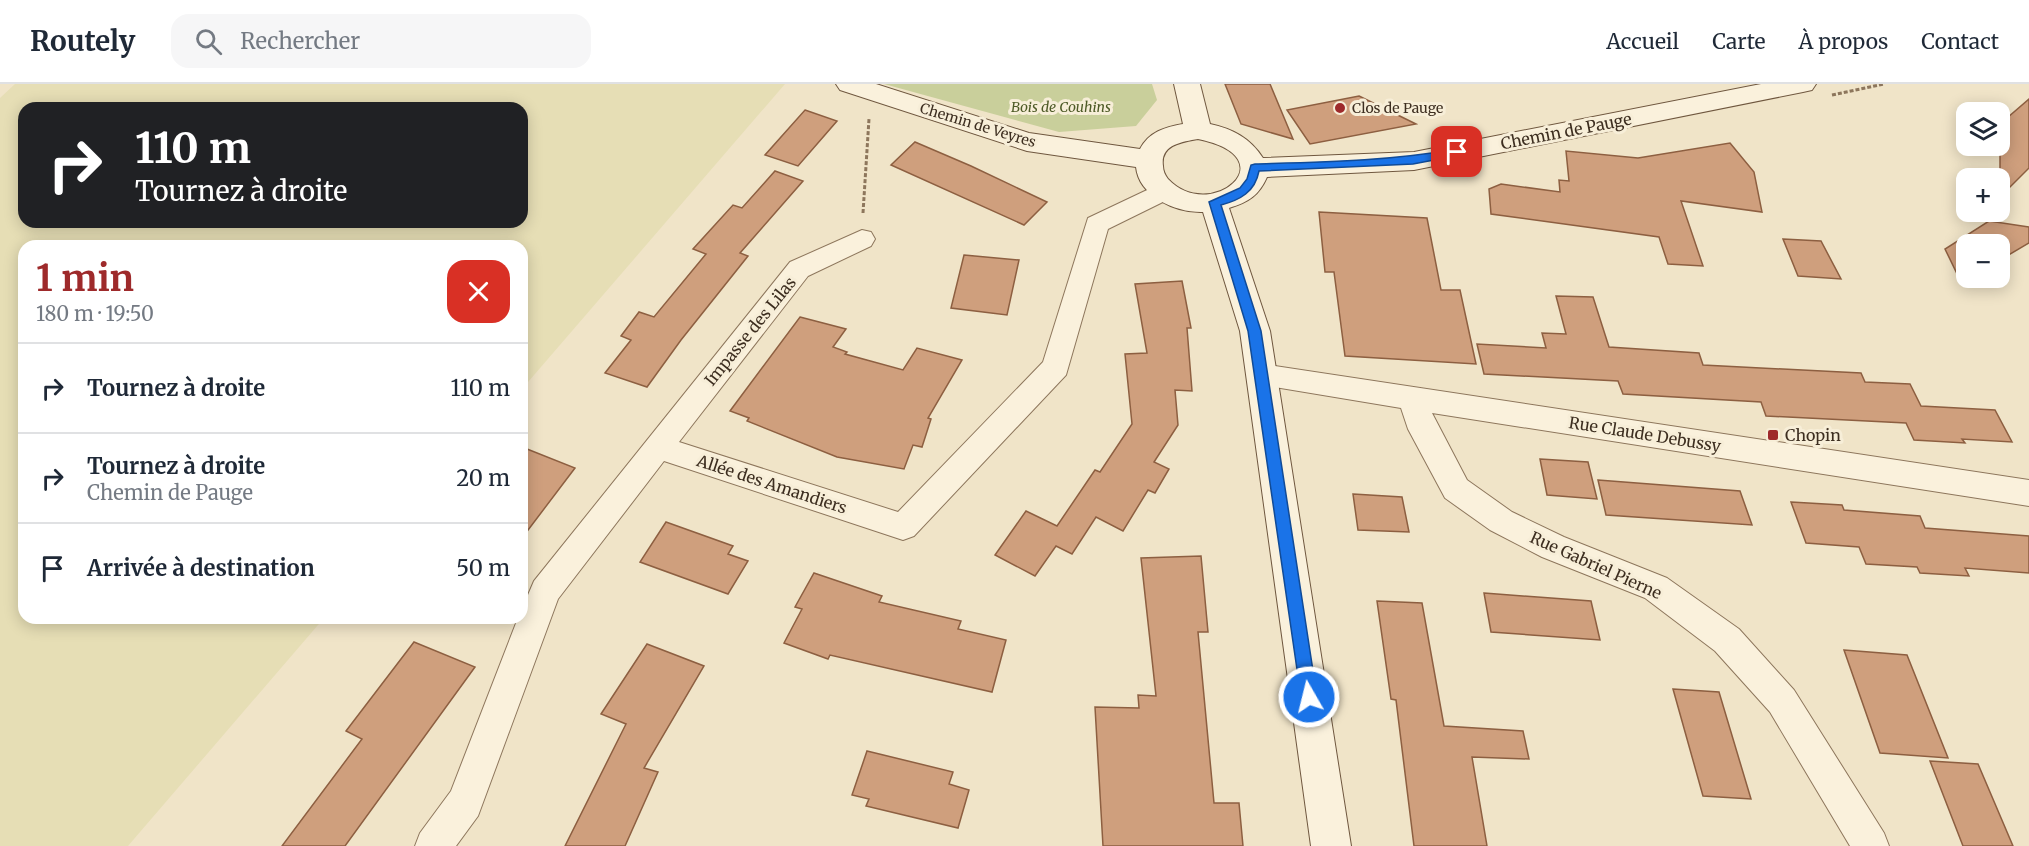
<!DOCTYPE html>
<html lang="fr">
<head>
<meta charset="utf-8">
<style>
  body { margin:0; font-family:Merriweather,serif; background:#f6f6f7; color:#1f2937; height:100vh; display:flex; flex-direction:column; font-size:22px; white-space:nowrap }
  * { box-sizing:border-box; margin:0 }
  p { font-size:20px; color:#747a83 }
  .icon { flex:none; width:33px; height:33px; fill:none; stroke:currentColor; stroke-width:2; stroke-linecap:round; stroke-linejoin:round }
  .map { position:relative; flex:1; overflow:hidden }
  .sheet { position:absolute; left:18px; top:156px; width:510px; height:384px; display:flex; flex-direction:column; background:#fff; border-radius:18px; box-shadow:0 3px 15px #0003 }
  .sheet>* { flex:none }
  .hud { position:absolute; left:18px; top:18px; width:510px; height:126px; border-radius:18px; box-shadow:0 3px 15px #0003; background:#202124; color:#fff; overflow:hidden }
  .fabs { position:absolute; left:1956px; top:18px; display:grid; gap:12px }
  .fabs a { display:grid; place-items:center; width:54px; height:54px; border-radius:12px; background:#fff; box-shadow:0 3px 15px #0003; font-size:30px }
  .pin { position:absolute; display:grid; place-items:center; width:51px; height:51px; color:#fff; margin:-26px; border-radius:12px; box-shadow:0 3px 9px #0006 }
  .me { position:absolute; width:66px; margin:-33px; rotate:352deg; stroke-linejoin:round; filter:drop-shadow(0 0 4px #0008) }
  .turn { display:flex; align-items:center; gap:21px; height:126px; padding:0 18px; font-size:27px }
  .turn .icon { width:78px; height:78px; stroke-width:2.5 }
  .turn b { display:block; font-size:42px; line-height:51px }
  .round { display:grid; place-items:center; flex:none; width:63px; height:63px; border-radius:18px; background:#f6f6f7 }
  .overview { display:flex; align-items:center; justify-content:space-between; height:102px; padding:0 18px }
  h1 { font-size:36px; font-weight:700; line-height:45px; color:#9e2a2b }
  ul { padding:0; list-style:none }
  li { display:flex; align-items:center; gap:18px; height:90px; padding:0 18px; border-top:2px solid #e0e1e3 }
  li div { flex:1 }
  li b { display:block; font-size:22px }
  li em { font-style:normal }
  header { display:flex; align-items:center; gap:36px; box-sizing:border-box; height:84px; padding:0 30px; background:#fff; border-bottom:2px solid #e0e1e3 }
  header strong { font-size:28px }
  nav { display:flex; gap:33px; margin-inline-start:auto; font-size:21px }
  .search { width:420px; height:54px; background:#f6f6f7; display:flex; align-items:center; gap:15px; box-sizing:border-box; padding:0 21px; border-radius:18px; color:#747a83; font-size:22px }
  .map>svg:first-child { display:block }
  .farmland { fill:#e6deb5; fill-rule:evenodd }
  .green { fill:#c9cf9b }
  .building { fill:#cf9f7d; stroke:#8d5f41; stroke-width:1.5 }
  .lines { fill:none; stroke-linecap:round; stroke-linejoin:round }
  .street-casing { stroke:#8d765c; stroke-width:2 }
  .secondary-casing { stroke:#6f573f; stroke-width:2 }
  .path { stroke:#8d765c; stroke-width:3; stroke-dasharray:4 2; stroke-linecap:butt }
  .street { fill:#faf1dc; fill-rule:evenodd }
  .secondary { fill:#faf1dc; fill-rule:evenodd }
  .route { fill:#1a73e8; stroke:#114b97; stroke-width:1.5 }
  .poi-dot { fill:#9e2a2b; stroke:#f7eed8; stroke-width:2 }
  .labels { text-anchor:middle; dominant-baseline:central; stroke-width:6; stroke-linejoin:round; paint-order:stroke }
  .far-park-label { font-size:14px; font-style:italic; fill:#4d5a26; stroke:#f7eed8 }
  .far-poi-label { font-size:14px; fill:#3d2e20; stroke:#f7eed8; text-anchor:start }
  .far-street-label { font-size:14px; fill:#3d2e20; stroke:#f7eed8 }
  .street-label { font-size:16px; fill:#3d2e20; stroke:#f7eed8 }
  .poi-label { font-size:16px; fill:#3d2e20; stroke:#f7eed8; text-anchor:start }
</style>
</head>
<body>
<header>
<strong>Routely</strong>
<div class="search"><svg class="icon" aria-label="search" viewBox="0 0 24 24"><circle cx="10" cy="10" r="6"/><path d="M15 15l6 6"/></svg>Rechercher</div>
<nav><a>Accueil</a><a>Carte</a><a>À propos</a><a>Contact</a></nav>
</header>
<div class="map">
<svg width="2029" height="762" viewBox="0 0 2029 762">
  <rect width="100%" height="100%" fill="#f0e4c8"/>
  <path class="farmland" d="M 15,0 L 785,0 L 522,305 L 522,162 L 24,162 L 24,534 L 324,534 L 128,762 L 0,762 L 0,14 ZM 24,24 L 522,24 L 522,138 L 24,138 Z"/>
  <polygon class="green" points="884,0 1152,0 1157,16 1136,42 1059,48"/>
  <g class="building">
    <polygon points="1225,0 1270,0 1293,55 1241,40"/>
    <polygon points="1359,12 1416,40 1310,60 1287,26"/>
    <polygon points="2029,15 2029,84 2000,113 2000,40"/>
    <polygon points="805,26 837,37 798,82 765,71"/>
    <polygon points="915,58 971,82 1047,118 1024,141 891,81"/>
    <polygon points="1730,59 1754,88 1762,128 1681,117 1703,182 1668,180 1659,153 1491,130 1489,105 1501,100 1560,108 1559,96 1569,97 1566,67 1638,74"/>
    <polygon points="775,87 803,97 740,169 748,172 681,256 647,303 605,289 631,256 621,252 639,228 654,233 706,170 693,165 733,121 742,124"/>
    <polygon points="1319,128 1427,134 1441,206 1460,206 1476,280 1345,272 1334,188 1325,188"/>
    <polygon points="1989,137 2029,143 2029,159 2000,176 2000,160 1966,160 1966,194 1969,194 1961,198 1945,165"/>
    <polygon points="1783,155 1821,157 1841,195 1798,192"/>
    <polygon points="964,171 1019,176 1007,231 951,224"/>
    <polygon points="1182,197 1191,244 1187,244 1192,307 1175,306 1178,341 1154,378 1169,385 1155,409 1148,406 1123,447 1096,433 1072,470 1056,462 1035,492 995,471 1026,427 1057,442 1095,386 1100,388 1132,340 1125,270 1147,269 1135,200"/>
    <polygon points="1556,212 1593,213 1609,263 1699,269 1703,281 1861,289 1865,298 1910,300 1921,322 1995,326 2012,358 1962,355 1965,359 1914,356 1906,339 1766,332 1761,318 1623,310 1618,297 1484,290 1477,260 1546,264 1542,249 1566,250"/>
    <polygon points="800,233 846,245 833,263 847,268 845,270 903,286 917,264 962,276 928,334 931,335 922,363 913,361 904,385 837,373 747,337 749,334 730,327"/>
    <polygon points="522,363 575,384 522,454"/>
    <polygon points="1540,375 1588,378 1597,415 1547,411"/>
    <polygon points="1598,396 1740,407 1752,441 1606,431"/>
    <polygon points="1353,410 1402,413 1409,448 1358,446"/>
    <polygon points="1791,418 1842,421 1844,426 1920,432 1925,444 2029,452 2029,489 1965,484 1969,492 1920,489 1917,483 1866,480 1859,463 1806,459"/>
    <polygon points="666,438 733,462 728,470 748,477 728,510 640,478"/>
    <polygon points="1201,472 1208,548 1198,548 1214,719 1239,719 1243,762 1103,762 1095,623 1139,624 1138,611 1156,612 1141,474"/>
    <polygon points="814,489 882,512 879,518 961,537 958,545 1006,556 992,608 830,571 828,575 784,559 802,525 795,523"/>
    <polygon points="1484,509 1591,517 1600,556 1491,548"/>
    <polygon points="1377,517 1422,519 1444,642 1523,647 1529,675 1472,673 1487,762 1414,762 1396,616 1391,615"/>
    <polygon points="414,558 475,583 345,762 282,762 362,655 346,647"/>
    <polygon points="647,560 704,582 644,684 658,688 625,762 565,762 626,640 601,630"/>
    <polygon points="1844,566 1907,571 1948,674 1880,669"/>
    <polygon points="1673,605 1719,608 1751,715 1703,712"/>
    <polygon points="867,667 953,688 949,700 969,706 958,744 866,722 869,715 852,711"/>
    <polygon points="1930,677 1978,680 2013,762 1963,762"/>
  </g>
  <g class="lines">
    <g class="street-casing">
      <g id="street">
        <polygon points="1164,98 1173,101 1177,107 1173,113 1108,145 1066,291 914,452 903,456 664,377 558,515 478,732 456,762 415,762 420,749 451,707 518,534 522,534 522,525 534,497 790,178 862,146 871,148 875,155 871,162 808,192 679,358 898,428 1043,278 1088,134"/>
        <polygon points="1261,280 2029,396 2029,422 1432,329 1467,396 1512,428 1564,453 1667,494 1739,545 1794,606 1884,749 1889,762 1850,762 1770,628 1715,567 1645,514 1542,473 1490,446 1445,414 1408,345 1401,324 1251,299 1247,291 1251,283"/>
      </g>
    </g>
    <g class="secondary-casing">
      <path id="secondary" d="M 836,0 L 876,0 L 1029,49 L 1140,65 C 1149,48 1165,43 1183,40 L 1174,0 L 1200,0 L 1210,40 C 1233,45 1250,54 1263,74 L 1414,68 L 1761,0 L 1816,0 L 1812,6 L 1803,8 L 1414,86 L 1267,93 C 1259,111 1249,118 1229,124 L 1270,247 L 1351,762 L 1311,762 L 1240,247 L 1203,128 C 1177,129 1139,113 1136,83 L 1027,67 L 840,6 ZM 1198,55 C 1290,74 1210,140 1168,95 C 1165,91 1163,87 1163,82 C 1160,61 1181,58 1198,55 Z"/>
    </g>
    <g class="path">
      <polyline points="1832,11 1884,0"/>
      <polyline points="863,129 869,35"/>
    </g>
    <use href="#street" class="street"/>
    <use href="#secondary" class="secondary"/>
  </g>
  <path class="route" d="M 1457,65 L 1461,66 L 1461,71 L 1413,80 L 1259,87 C 1255,108 1240,116 1221,121 L 1261,247 L 1317,613 L 1315,618 L 1309,620 L 1304,618 L 1301,613 L 1248,247 L 1209,118 L 1240,104 L 1247,95 L 1251,81 L 1255,80 C 1323,78 1390,77 1457,65 Z"/>
  <g class="poi-dot">
    <circle cx="1340" cy="24" r="6"/>
    <rect x="1767" y="345" width="12" height="12" rx="3"/>
  </g>
  <g class="labels">
    <g class="far-park-label">
      <text x="1061" y="23">Bois de Couhins</text>
    </g>
    <g class="far-poi-label">
      <text x="1352" y="24">Clos de Pauge</text>
    </g>
    <g class="far-street-label">
      <text transform="translate(978 41) rotate(17)">Chemin de Veyres</text>
    </g>
    <g class="street-label">
      <text transform="translate(1566 47) rotate(-11)">Chemin de Pauge</text>
      <text transform="translate(750 247) rotate(-51)">Impasse des Lilas</text>
      <text transform="translate(1645 350) rotate(9)">Rue Claude Debussy</text>
      <text transform="translate(772 400) rotate(18)">Allée des Amandiers</text>
      <text transform="translate(1596 481) rotate(24)">Rue Gabriel Pierne</text>
    </g>
    <g class="poi-label">
      <text x="1785" y="351">Chopin</text>
    </g>
  </g>
</svg>
<div class="fabs">
<a><svg class="icon" aria-label="layers" viewBox="0 0 24 24"><path d="M12 4l9 5-9 5-9-5zM3 14l9 5 9-5"/></svg></a>
<a>+</a>
<a>−</a>
</div>
<div class="pin" style="left:1457px;top:68px;background:#d93025"><svg class="icon" aria-label="arrive" viewBox="0 0 24 24"><path d="M6 21V4h12l-3 4 3 4H6"/></svg></div>
<svg class="me" style="left:1309px;top:613px" viewBox="-20 -20 40 40"><circle r="17" fill="#1a73e8" stroke="#fff" stroke-width="3"/><path d="M0-11L8 9 0 5-8 9z" fill="#fff"/></svg>
<div class="hud">
<div class="turn"><svg class="icon" aria-label="right" viewBox="0 0 24 24"><path d="M7 20v-9h11M14 6l5 5-5 5"/></svg><div><b>110 m</b>Tournez à droite</div></div>
</div>
<section class="sheet">
<div class="overview"><div><h1>1 min</h1><p>180 m · 19:50</p></div><a class="round" style="background:#d93025;color:#fff"><svg class="icon" aria-label="close" viewBox="0 0 24 24"><path d="M6 6l12 12M18 6L6 18"/></svg></a></div>
<ul>
<li><svg class="icon" aria-label="right" viewBox="0 0 24 24"><path d="M7 20v-9h11M14 6l5 5-5 5"/></svg><div><b>Tournez à droite</b></div><em>110 m</em></li>
<li><svg class="icon" aria-label="right" viewBox="0 0 24 24"><path d="M7 20v-9h11M14 6l5 5-5 5"/></svg><div><b>Tournez à droite</b><p>Chemin de Pauge</p></div><em>20 m</em></li>
<li><svg class="icon" aria-label="arrive" viewBox="0 0 24 24"><path d="M6 21V4h12l-3 4 3 4H6"/></svg><div><b>Arrivée à destination</b></div><em>50 m</em></li>
</ul>
</section>
</div>
</body>
</html>
